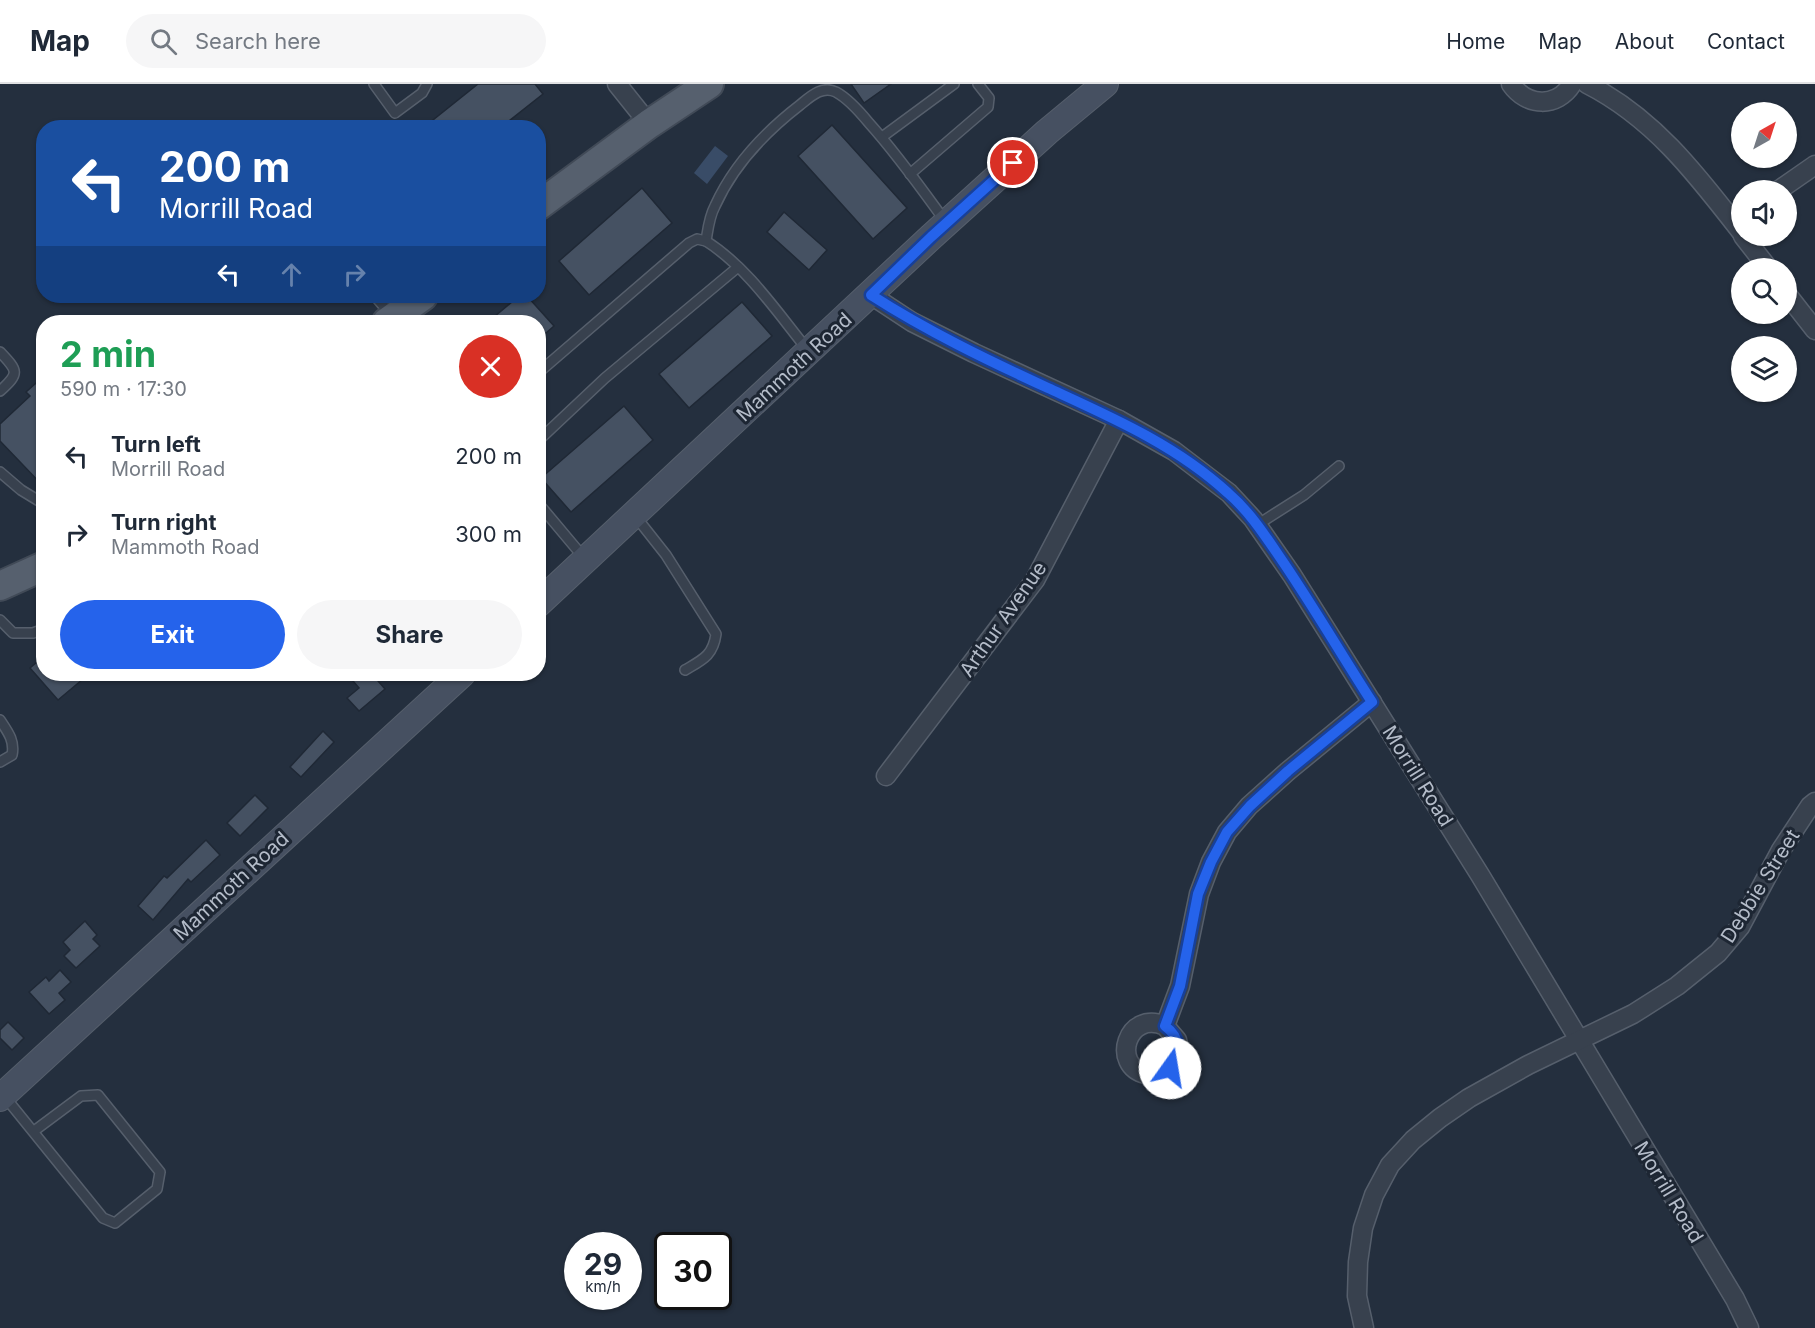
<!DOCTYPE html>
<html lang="en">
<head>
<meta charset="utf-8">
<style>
  body { margin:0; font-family:Inter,sans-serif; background:#f6f6f7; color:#1f2937; height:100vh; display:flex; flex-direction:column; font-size:22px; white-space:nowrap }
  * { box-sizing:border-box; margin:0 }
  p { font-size:20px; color:#747a83 }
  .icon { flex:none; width:33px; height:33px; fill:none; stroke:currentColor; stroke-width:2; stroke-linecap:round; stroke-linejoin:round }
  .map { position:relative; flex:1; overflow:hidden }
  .details { position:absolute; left:36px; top:231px; width:510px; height:366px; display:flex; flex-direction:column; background:#fff; border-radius:24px; box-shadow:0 2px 4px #0004 }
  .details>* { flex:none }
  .guide { position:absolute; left:36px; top:36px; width:510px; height:183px; border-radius:24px; box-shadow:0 2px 4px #0004; background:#1a4fa0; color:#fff; overflow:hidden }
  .needle { width:39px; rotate:39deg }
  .buttons { position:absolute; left:1731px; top:18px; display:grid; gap:12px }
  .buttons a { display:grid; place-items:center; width:66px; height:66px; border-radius:50%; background:#fff; box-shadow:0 2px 4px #0004; font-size:30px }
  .speed { position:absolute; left:564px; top:1148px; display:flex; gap:12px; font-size:30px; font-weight:700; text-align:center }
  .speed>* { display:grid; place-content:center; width:78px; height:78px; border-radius:50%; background:#fff; box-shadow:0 2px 4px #0004; line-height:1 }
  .speed small { font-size:15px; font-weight:400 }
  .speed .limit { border:3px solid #111; border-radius:9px; background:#fff; color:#111 }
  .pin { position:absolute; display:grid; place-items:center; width:51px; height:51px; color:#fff; margin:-26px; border:3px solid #fff; border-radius:50%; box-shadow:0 2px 6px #0007 }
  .me { position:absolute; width:66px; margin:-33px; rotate:13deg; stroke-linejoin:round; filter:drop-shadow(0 0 4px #0008) }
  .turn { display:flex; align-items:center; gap:21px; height:126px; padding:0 24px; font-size:27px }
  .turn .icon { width:78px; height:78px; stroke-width:2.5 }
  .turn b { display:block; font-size:42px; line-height:51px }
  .lanes { display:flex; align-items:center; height:57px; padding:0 24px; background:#0003; justify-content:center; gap:30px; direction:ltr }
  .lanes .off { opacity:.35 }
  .round { display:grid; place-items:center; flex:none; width:63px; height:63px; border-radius:32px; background:#f6f6f7 }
  .overview { display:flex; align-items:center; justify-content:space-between; height:102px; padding:0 24px }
  h1 { font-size:36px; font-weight:700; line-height:45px; color:#1e9e55 }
  .cta { display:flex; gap:12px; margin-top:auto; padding:12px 24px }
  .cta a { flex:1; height:69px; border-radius:36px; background:#2563eb; color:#fff; font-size:24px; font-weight:700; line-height:69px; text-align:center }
  .cta a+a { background:#f6f6f7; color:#1f2937 }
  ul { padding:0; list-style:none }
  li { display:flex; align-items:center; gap:18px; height:78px; padding:0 24px }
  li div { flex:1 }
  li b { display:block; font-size:22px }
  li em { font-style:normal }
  header { display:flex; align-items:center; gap:36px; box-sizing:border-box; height:84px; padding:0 30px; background:#fff; border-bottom:2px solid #e0e1e3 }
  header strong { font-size:28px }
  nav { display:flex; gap:33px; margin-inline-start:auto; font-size:21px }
  .search { width:420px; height:54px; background:#f6f6f7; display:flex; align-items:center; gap:15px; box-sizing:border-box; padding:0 21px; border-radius:33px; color:#747a83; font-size:22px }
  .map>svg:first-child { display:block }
  .water { fill:#394c67 }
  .building { fill:#455162; stroke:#1f2835; stroke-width:1.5 }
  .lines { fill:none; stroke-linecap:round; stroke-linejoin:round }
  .lane-casing { stroke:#565f6c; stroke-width:12 }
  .street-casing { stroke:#565f6c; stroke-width:21 }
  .secondary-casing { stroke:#565f6c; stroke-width:28 }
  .primary-casing { stroke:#414a57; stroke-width:32 }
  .lane { stroke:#38414e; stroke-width:9 }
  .street { stroke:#38414e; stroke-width:18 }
  .secondary { stroke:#465061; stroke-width:26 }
  .primary { stroke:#56606e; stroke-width:28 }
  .route-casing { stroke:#184099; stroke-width:15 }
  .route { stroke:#2563eb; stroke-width:10 }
  .labels { text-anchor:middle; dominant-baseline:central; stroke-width:6; stroke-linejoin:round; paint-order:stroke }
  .street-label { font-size:20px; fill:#b4bcc9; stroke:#1d2633 }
</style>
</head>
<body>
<header>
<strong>Map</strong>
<div class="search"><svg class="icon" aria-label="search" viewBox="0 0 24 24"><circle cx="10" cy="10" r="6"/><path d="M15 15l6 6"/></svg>Search here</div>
<nav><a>Home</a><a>Map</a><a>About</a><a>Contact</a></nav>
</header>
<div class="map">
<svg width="1815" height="1244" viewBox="0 0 1815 1244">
  <rect width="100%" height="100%" fill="#242f3e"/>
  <polygon class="water" points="715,62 728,72 707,100 694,89"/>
  <g class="building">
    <polygon points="478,0 535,0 543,10 500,44 423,44"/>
    <polygon points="851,0 891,0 864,19"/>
    <polygon points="832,41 907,124 873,155 798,72"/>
    <polygon points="642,104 672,139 589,211 559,177"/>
    <polygon points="784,128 827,166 809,186 767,148"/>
    <polygon points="519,212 527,212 554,242 538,256 538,238 488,238"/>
    <polygon points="742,218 772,252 689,324 659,290"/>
    <polygon points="44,292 44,403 0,357 0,340 30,312 26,308"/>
    <polygon points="624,322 653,356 571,428 541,394"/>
    <polygon points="44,572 44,590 89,590 58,616 30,584"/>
    <polygon points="347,590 372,590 385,605 359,627 347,614 359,604"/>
    <polygon points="323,647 334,658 301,693 290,683"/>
    <polygon points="255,711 268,724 240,752 227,739"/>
    <polygon points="206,756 220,771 191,798 188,795 153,836 138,822 164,792 167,794"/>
    <polygon points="85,837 97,851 93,855 100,862 76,884 64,872 70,866 63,858"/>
    <polygon points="60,886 71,898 59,909 65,916 49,930 29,908 46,893 49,897"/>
    <polygon points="8,938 24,954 12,966 0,954 0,946"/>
  </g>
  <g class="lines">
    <g class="lane-casing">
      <g id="lane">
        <polyline points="374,0 395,29 422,9 427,0"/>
        <polyline points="882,53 954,0"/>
        <polyline points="910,90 988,23 989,14 978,0"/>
        <polyline points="375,212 392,232"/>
        <path d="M 807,265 C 777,228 747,183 706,157 C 708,145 709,133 715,122 C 733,82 765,48 800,21 C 810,13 822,1 836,8 C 849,15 860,28 869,39 C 897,70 921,104 945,137"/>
        <path d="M 0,268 C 18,287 20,289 0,307"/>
        <polyline points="538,289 689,159 697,155 706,157"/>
        <polyline points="538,357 605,294 738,183"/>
        <polyline points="0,388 21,406 44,420"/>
        <polyline points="538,419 585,475"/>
        <path d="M 636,433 L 666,471 L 716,550 C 713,572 702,576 685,586"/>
        <polyline points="1257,441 1304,411 1339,382"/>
        <polyline points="0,536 13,549 33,549 44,545"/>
        <path d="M 0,636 C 8,648 15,657 12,671 L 0,678"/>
        <polyline points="5,1013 103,1134 115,1139 157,1105 160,1088 98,1011 81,1012 34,1047"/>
      </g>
    </g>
    <g class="street-casing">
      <g id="street">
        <polyline points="617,0 649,40"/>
        <path d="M 1511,0 C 1527,23 1557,24 1572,0"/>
        <path d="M 1587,0 C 1654,34 1697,91 1742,149"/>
        <polyline points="1779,106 1815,81"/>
        <polyline points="1743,152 1768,184"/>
        <polyline points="1786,209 1815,246"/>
        <polyline points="871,211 912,238 974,269 1119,336 1174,367 1229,409 1253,435 1292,491 1480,791 1735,1215 1749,1244"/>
        <polyline points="886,692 1035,496 1119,336"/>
        <path d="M 1165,942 C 1127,925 1110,982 1146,990 C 1154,992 1162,990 1168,985 C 1178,978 1180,967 1177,956 L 1165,942 L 1180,902 L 1199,810 L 1211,778 L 1227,748 L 1249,722 L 1288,687 L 1372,618"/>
        <polyline points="1364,1244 1357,1212 1358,1178 1363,1144 1374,1111 1390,1081 1413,1056 1440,1034 1469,1014 1528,981 1633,930 1677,902 1718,869 1740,843 1781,766 1810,722 1815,718"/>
      </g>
    </g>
    <g class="secondary-casing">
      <g id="secondary">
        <polyline points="538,520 931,153 1047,48 1105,0"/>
        <polyline points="0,1014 462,590"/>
      </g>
    </g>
    <g class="primary-casing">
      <g id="primary">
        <polyline points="538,122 649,40 709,0"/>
        <polyline points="387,238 423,212"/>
        <polyline points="0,502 44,482"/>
      </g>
    </g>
    <use href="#lane" class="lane"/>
    <use href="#street" class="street"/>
    <use href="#secondary" class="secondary"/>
    <use href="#primary" class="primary"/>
  </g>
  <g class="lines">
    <g class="route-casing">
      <path id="route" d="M 1013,79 L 931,153 L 871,211 C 927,247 987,276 1048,304 C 1111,333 1176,361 1228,409 C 1249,427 1264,450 1279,472 C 1312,520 1341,570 1372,618 L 1288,687 L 1250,722 L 1227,748 L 1211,778 L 1198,810 L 1180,902 L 1165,942 C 1180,953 1182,970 1170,984"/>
    </g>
    <use href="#route" class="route"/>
  </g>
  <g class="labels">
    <g class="street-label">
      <text transform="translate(794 283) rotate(-43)">Mammoth Road</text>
      <text transform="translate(1003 535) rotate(-55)">Arthur Avenue</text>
      <text transform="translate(1418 692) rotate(58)">Morrill Road</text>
      <text transform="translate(231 802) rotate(-43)">Mammoth Road</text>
      <text transform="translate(1760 802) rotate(-58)">Debbie Street</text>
      <text transform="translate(1669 1108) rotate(59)">Morrill Road</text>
    </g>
  </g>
</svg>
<div class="buttons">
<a><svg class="needle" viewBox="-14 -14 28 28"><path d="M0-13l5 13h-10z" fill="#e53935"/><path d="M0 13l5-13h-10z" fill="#747a83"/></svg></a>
<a><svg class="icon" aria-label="sound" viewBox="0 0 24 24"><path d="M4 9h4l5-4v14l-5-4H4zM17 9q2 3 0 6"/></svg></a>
<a><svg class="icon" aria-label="search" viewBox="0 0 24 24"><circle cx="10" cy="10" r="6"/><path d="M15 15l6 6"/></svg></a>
<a><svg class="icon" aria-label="layers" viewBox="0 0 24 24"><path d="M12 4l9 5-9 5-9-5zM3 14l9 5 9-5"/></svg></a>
</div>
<div class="speed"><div>29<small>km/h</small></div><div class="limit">30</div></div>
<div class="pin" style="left:1013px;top:79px;background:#d93025"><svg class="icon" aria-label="arrive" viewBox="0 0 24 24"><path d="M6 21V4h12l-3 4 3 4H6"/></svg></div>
<svg class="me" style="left:1170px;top:984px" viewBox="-20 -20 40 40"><circle r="19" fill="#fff"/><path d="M0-13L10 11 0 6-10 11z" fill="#2563eb"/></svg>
<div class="guide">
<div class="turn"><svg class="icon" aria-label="left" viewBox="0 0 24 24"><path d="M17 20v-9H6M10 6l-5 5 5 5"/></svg><div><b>200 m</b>Morrill Road</div></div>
<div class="lanes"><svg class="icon" aria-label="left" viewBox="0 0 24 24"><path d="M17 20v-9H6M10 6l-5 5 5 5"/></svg><svg class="icon off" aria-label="ahead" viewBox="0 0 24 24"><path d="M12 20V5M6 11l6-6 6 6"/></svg><svg class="icon off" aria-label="right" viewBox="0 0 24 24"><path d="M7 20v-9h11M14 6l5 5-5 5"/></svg></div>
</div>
<section class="details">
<div class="overview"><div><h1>2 min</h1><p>590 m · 17:30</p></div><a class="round" style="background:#d93025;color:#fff"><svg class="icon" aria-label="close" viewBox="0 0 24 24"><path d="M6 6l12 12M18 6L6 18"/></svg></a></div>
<ul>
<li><svg class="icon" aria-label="left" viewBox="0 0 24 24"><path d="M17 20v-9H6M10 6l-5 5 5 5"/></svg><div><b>Turn left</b><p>Morrill Road</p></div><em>200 m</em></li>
<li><svg class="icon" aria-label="right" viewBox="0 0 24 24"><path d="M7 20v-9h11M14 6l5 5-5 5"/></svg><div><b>Turn right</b><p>Mammoth Road</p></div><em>300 m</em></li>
</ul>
<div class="cta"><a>Exit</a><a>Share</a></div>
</section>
</div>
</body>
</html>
